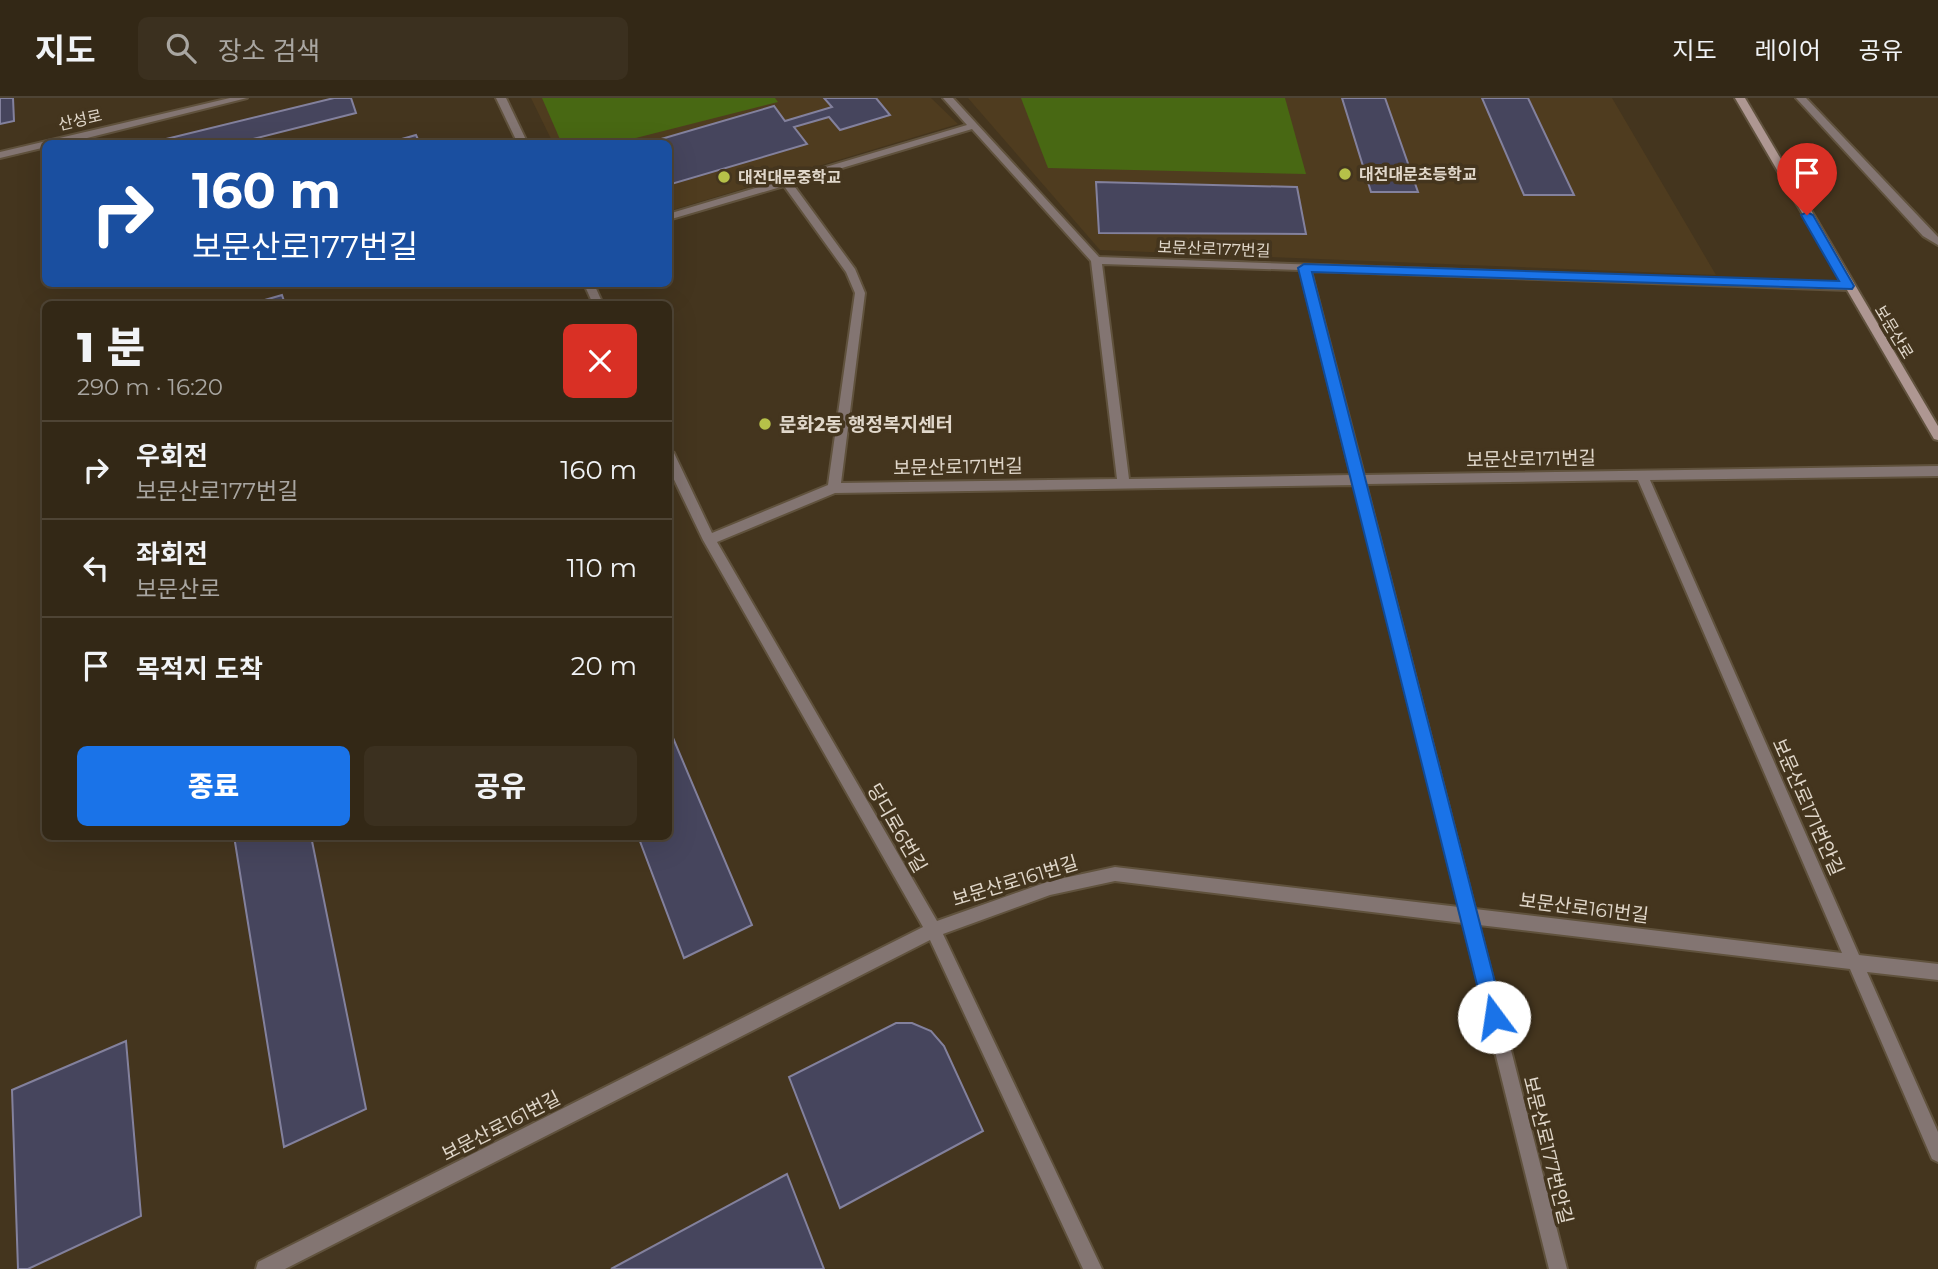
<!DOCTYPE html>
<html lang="ko">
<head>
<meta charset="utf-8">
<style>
  body { margin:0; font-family:Montserrat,"Noto Sans KR",sans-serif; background:#3b301f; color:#f1f3f6; height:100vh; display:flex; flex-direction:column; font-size:26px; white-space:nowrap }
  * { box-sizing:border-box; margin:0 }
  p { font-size:23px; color:#a9a6a1 }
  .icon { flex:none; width:38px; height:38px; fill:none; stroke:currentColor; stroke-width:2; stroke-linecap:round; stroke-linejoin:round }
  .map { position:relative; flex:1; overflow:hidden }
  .panel { position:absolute; left:42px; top:203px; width:630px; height:539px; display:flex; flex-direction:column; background:#332816; border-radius:10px; box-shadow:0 7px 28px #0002,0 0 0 2px #4e4435 }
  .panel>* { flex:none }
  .hud { position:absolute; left:42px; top:42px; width:630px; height:147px; border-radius:10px; box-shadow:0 7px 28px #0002,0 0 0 2px #4e4435; background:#1a4fa0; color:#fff; overflow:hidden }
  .pin { position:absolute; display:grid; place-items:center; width:60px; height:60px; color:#fff; margin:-72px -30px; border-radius:50% 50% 50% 0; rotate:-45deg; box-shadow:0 0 7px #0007 }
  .pin .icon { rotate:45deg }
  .me { position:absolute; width:77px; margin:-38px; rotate:346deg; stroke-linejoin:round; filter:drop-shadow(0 0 5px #0008) }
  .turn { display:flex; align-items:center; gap:24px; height:147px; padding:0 35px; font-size:32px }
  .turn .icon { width:91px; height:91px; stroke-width:2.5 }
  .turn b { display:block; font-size:49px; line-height:60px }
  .round { display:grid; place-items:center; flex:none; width:74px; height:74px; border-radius:10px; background:#3b301f }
  .head { display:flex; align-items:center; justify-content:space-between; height:119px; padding:0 35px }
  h1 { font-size:42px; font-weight:800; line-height:52px }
  .cta { display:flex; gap:14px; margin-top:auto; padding:14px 35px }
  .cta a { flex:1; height:80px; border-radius:10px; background:#1a73e8; color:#fff; font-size:28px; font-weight:800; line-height:80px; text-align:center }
  .cta a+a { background:#3b301f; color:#f1f3f6 }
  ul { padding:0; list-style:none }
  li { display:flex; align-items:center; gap:21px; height:98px; padding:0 35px; border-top:2px solid #4e4435 }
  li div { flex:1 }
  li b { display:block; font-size:26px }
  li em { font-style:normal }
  header { display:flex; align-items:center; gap:42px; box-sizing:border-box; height:98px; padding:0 35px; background:#332816; border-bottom:2px solid #4e4435 }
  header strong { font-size:33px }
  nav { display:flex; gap:38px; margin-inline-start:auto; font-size:24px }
  .search { width:490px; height:63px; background:#3b301f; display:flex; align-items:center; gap:18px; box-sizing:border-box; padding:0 24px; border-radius:10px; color:#a9a6a1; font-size:26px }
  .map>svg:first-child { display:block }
  .built { fill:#4f3c1f }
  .green { fill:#486813 }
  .building { fill:#46455d; stroke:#83819d; stroke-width:2 }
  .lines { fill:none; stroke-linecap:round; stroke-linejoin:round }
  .service-casing { stroke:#60523d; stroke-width:4 }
  .minor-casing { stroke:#60523d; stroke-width:4 }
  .tertiary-casing { stroke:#60523d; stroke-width:4 }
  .secondary-casing { stroke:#60523d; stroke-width:4 }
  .service { fill:#837572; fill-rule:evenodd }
  .minor { fill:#837572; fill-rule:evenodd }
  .tertiary { fill:#837572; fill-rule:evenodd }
  .secondary { fill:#ae9792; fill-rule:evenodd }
  .route { fill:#1a73e8; stroke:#114b97; stroke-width:2 }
  .poi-dot { fill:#b6c149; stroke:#44351e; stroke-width:2.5 }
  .labels { text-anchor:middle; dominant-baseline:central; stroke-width:7; stroke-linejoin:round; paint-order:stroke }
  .far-street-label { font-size:16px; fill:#e0d7ca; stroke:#44351e }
  .far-poi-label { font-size:16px; font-weight:bold; fill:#e0d7ca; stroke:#44351e; text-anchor:start }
  .poi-label { font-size:19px; font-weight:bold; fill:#e0d7ca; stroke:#44351e; text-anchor:start }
  .street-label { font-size:19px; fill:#e0d7ca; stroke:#44351e }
</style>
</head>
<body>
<header>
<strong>지도</strong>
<div class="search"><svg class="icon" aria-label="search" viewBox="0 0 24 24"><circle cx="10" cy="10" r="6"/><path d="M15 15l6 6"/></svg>장소 검색</div>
<nav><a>지도</a><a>레이어</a><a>공유</a></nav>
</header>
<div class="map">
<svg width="1938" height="1171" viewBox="0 0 1938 1171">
  <rect width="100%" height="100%" fill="#44351e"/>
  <g class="built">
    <polygon points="531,0 931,0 958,26 669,113 668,46 553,45"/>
    <polygon points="968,0 1612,0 1716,177 1100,152"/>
  </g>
  <g class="green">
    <polygon points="542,0 775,0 778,4 616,45 562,46"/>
    <polygon points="1021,0 1285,0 1306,76 1048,70"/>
  </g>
  <g class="building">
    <polygon points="0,0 13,0 14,23 0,26"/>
    <polygon points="334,0 351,0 356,15 233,46 167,46 166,41"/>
    <polygon points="824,0 876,0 890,17 840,32 829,19 794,29 807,46 668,87 668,46 644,46 774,8 785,23 832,9"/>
    <polygon points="1342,0 1385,0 1418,94 1371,94"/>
    <polygon points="1482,0 1528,0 1574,97 1524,97"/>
    <polygon points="416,37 420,46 384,46"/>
    <polygon points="1096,84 1297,89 1306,136 1099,135"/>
    <polygon points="282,197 285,206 251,206"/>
    <polygon points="668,628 752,827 684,860 638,738 668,738"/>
    <polygon points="234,738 311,738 366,1011 284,1049"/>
    <polygon points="896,925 912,925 931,933 944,948 983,1033 840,1110 789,979"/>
    <polygon points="126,943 141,1118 28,1171 18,1171 12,992"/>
    <polygon points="787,1076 824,1171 611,1171"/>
  </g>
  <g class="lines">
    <g class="service-casing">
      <polygon id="service" points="1796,0 1806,0 1938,139 1938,147 1923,138"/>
    </g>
    <g class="minor-casing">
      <g id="minor">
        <polygon points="496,0 506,0 528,46 518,46"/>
        <path d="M 943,0 L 953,0 L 1099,159 L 1852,186 L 1852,190 L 1848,192 L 1311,173 L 1364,377 L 1938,368 L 1938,378 L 1650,382 L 1859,857 L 1938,866 L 1938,882 L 1867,874 L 1938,1034 L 1938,1064 L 1932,1061 L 1850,871 L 1479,827 L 1567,1171 L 1549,1171 L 1463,825 L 1115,783 L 1050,797 L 943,836 L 1102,1171 L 1083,1171 L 930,842 L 285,1171 L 256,1171 L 258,1164 L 923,829 L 703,442 L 668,369 L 668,351 L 674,355 L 712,435 L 828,387 L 855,195 L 846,174 L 784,88 L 668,122 L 668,116 L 967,27 ZM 972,31 L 1091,163 L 1117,381 L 841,385 L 865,195 L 855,171 L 792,85 ZM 1102,166 L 1300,172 L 1351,377 L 1129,381 ZM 1638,382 L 1842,855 L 1475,811 L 1366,386 ZM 1354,387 L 1459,809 L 1115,769 L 1050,783 L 937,823 L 717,444 L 835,395 Z"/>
        <polygon points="584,186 594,186 603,206 593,206"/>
      </g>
    </g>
    <g class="tertiary-casing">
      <polygon id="tertiary" points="230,0 247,0 63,46 46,46 46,49 0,60 0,54"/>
    </g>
    <g class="secondary-casing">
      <polygon id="secondary" points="1735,0 1745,0 1938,328 1938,342 1934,341"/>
    </g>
    <use href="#service" class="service"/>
    <use href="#minor" class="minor"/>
    <use href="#tertiary" class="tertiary"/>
    <use href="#secondary" class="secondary"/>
  </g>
  <polygon class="route" points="1807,114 1813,117 1854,188 1852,191 1312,174 1504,919 1501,925 1494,928 1487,925 1485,919 1298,170 1304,166 1839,183 1801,117"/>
  <g class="poi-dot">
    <circle cx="1345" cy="76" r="7"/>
    <circle cx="724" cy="79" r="7"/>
    <circle cx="765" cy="326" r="7"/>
  </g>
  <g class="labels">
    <g class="far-street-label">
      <text transform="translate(80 22) rotate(-13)">산성로</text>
      <text transform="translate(1214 151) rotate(2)">보문산로177번길</text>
      <text transform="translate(1894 234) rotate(59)">보문산로</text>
    </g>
    <g class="far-poi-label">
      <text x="1359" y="76">대전대문초등학교</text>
      <text x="738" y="79">대전대문중학교</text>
    </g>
    <g class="poi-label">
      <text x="779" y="326">문화2동 행정복지센터</text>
    </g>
    <g class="street-label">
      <text transform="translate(1531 361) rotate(-1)">보문산로171번길</text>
      <text transform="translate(958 369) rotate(-1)">보문산로171번길</text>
      <text transform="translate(1808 709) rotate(66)">보문산로171번안길</text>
      <text transform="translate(897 730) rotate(60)">당디로6번길</text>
      <text transform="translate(1015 783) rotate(-17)">보문산로161번길</text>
      <text transform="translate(1584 810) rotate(7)">보문산로161번길</text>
      <text transform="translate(501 1028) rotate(-27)">보문산로161번길</text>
      <text transform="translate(1548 1052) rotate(76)">보문산로177번안길</text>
    </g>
  </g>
</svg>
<div class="pin" style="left:1807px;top:117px;background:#d93025"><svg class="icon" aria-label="arrive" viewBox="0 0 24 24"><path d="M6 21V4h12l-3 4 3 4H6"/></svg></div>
<svg class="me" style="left:1494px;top:919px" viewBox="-20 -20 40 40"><circle r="19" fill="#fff"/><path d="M0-13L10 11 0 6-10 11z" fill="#1a73e8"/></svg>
<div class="hud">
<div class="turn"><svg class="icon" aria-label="right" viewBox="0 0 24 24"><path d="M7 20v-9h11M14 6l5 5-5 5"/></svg><div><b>160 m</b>보문산로177번길</div></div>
</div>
<section class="panel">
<div class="head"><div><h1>1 분</h1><p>290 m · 16:20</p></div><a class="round" style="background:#d93025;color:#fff"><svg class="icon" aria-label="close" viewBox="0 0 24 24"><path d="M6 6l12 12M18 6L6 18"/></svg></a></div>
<ul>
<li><svg class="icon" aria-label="right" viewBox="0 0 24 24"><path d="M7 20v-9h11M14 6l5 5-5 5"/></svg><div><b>우회전</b><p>보문산로177번길</p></div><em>160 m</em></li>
<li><svg class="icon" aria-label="left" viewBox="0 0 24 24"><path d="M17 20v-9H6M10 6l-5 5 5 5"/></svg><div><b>좌회전</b><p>보문산로</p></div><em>110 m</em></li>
<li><svg class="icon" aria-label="arrive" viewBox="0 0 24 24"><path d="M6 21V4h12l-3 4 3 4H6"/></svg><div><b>목적지 도착</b></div><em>20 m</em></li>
</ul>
<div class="cta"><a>종료</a><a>공유</a></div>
</section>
</div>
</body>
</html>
